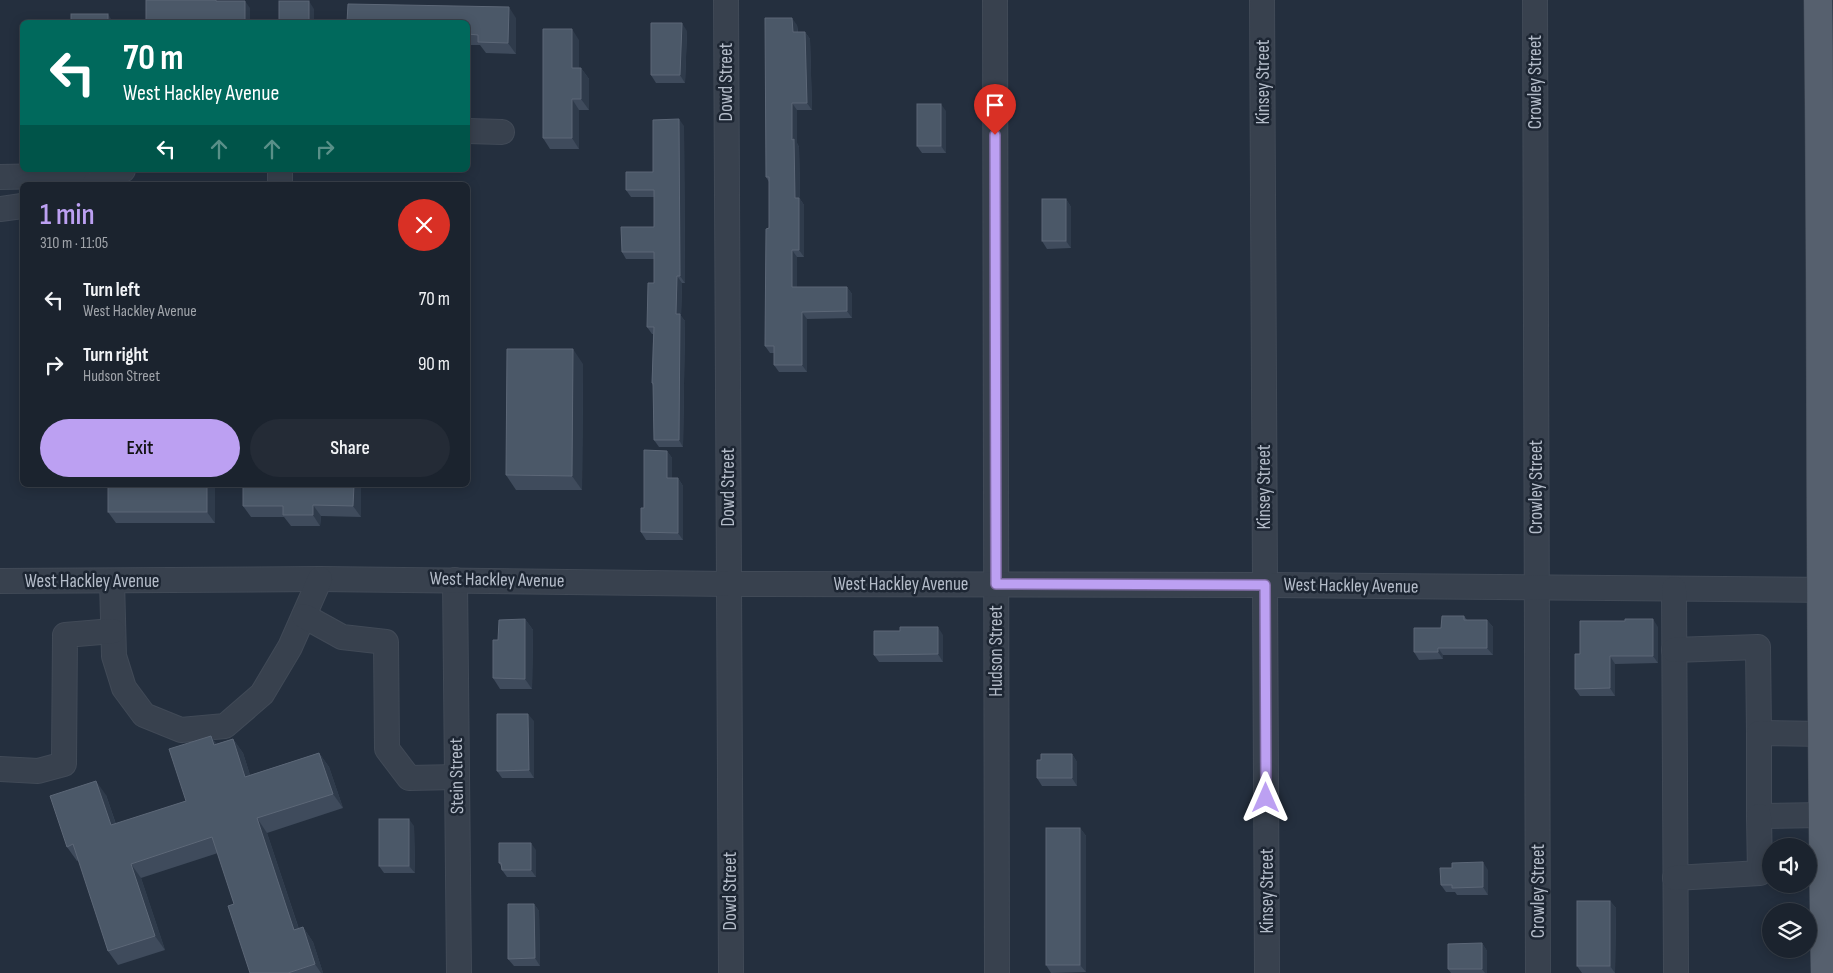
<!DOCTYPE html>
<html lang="en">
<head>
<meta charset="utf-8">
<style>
  body { margin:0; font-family:"Sofia Sans Condensed",sans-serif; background:#242b36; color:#f1f3f6; height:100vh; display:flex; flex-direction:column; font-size:19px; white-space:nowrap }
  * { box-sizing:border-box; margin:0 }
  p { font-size:16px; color:#a0a4aa }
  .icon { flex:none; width:28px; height:28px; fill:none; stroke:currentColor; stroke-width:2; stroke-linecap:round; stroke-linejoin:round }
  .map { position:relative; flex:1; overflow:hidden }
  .details { position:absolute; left:20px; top:182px; width:450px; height:305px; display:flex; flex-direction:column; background:#1b232e; border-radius:8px; box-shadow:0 2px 12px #0003,0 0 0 1px #39404a }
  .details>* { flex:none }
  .banner { position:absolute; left:20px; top:20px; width:450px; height:152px; border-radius:8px; box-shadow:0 2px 12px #0003,0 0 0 1px #39404a; background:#00695c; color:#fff; overflow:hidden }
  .tools { position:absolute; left:1762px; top:838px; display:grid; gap:10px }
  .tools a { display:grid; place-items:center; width:55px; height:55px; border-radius:50%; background:#1b232e; box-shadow:0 2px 12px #0003,0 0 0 1px #39404a; font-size:25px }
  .pin { position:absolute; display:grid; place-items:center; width:42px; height:42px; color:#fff; margin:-51px -21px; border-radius:50% 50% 50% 0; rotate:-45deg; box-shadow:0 0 5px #0007 }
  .pin .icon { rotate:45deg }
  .me { position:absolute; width:55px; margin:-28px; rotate:0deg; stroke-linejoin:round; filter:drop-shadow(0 0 4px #0008) }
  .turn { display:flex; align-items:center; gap:18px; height:105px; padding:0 20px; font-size:22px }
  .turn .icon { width:65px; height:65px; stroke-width:2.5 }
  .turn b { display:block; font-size:35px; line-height:42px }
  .lanes { display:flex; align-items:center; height:48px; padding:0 20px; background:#0003; justify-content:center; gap:25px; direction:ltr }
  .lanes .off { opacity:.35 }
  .round { display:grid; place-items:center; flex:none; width:52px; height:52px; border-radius:26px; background:#242b36 }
  .head { display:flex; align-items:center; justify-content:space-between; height:85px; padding:0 20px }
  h1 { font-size:30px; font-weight:600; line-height:38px; color:#bca0f2 }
  .button { display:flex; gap:10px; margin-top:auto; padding:10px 20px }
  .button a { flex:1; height:58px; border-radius:30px; background:#bca0f2; color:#111; font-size:20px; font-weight:600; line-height:58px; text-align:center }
  .button a+a { background:#242b36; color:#f1f3f6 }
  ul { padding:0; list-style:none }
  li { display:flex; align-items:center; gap:15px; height:65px; padding:0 20px }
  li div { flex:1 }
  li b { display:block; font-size:19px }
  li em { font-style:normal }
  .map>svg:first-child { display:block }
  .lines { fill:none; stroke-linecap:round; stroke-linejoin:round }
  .minor-casing { stroke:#414a57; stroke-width:26 }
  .major-casing { stroke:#414a57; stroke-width:29 }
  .minor { stroke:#38414e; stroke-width:24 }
  .major { stroke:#56606e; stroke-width:28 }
  .wall { fill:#3f4b5c }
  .shaded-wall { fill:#2f3b4b }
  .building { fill:#4b5868; stroke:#5c6777 }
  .route-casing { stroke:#7a689d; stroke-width:12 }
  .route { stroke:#bca0f2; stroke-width:9 }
  .labels { text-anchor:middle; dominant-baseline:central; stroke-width:5; stroke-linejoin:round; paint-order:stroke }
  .street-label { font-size:19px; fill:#b4bcc9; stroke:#1d2633 }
</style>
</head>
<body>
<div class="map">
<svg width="1833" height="973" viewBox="0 0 1833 973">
  <rect width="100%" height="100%" fill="#242f3e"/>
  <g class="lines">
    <g class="minor-casing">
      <g id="minor">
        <polyline points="726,0 731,973"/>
        <polyline points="995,0 997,973"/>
        <polyline points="1262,0 1267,973"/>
        <polyline points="1535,0 1538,973"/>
        <polyline points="468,131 502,132"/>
        <polyline points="0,177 48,176 78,170"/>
        <polyline points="94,185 123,170"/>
        <polyline points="280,185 280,170"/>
        <polyline points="0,209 22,206"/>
        <polyline points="455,580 459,973"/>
        <polyline points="0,581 320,579 728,584 1265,585 1833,590"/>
        <polyline points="112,581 114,656 124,688 144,715 181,730 225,726 262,694 290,647 320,579"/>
        <polyline points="1674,589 1676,973"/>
        <polyline points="304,616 342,637 386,642 387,749 409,778 457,777"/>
        <polyline points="1674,650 1758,647 1759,733"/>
        <polyline points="0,769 38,771 64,764 65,635 113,631"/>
        <polyline points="1822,815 1759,816 1759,733 1823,734"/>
        <polyline points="1675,878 1760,873 1759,816"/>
      </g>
    </g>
    <g class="major-casing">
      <path id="major" d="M 1818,0 C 1822,324 1819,649 1825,973"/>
    </g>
    <use href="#minor" class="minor"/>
    <use href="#major" class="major"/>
  </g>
  <g class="wall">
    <polygon points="516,18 516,54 486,53 480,45 468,45 468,22"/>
    <polygon points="797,25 798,32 805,32 810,39 812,110 797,110 797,143 799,147 800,199 804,205 804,257 797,257 797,287 847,287 852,294 852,318 807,319 807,372 779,372 774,365 774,353 770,353 765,346 769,228 769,182 766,177"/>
    <polygon points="687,31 685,83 656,83 651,75"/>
    <polygon points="579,40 579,68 581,68 589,79 589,110 579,110 579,149 550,149 543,138"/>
    <polygon points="946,111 946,153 922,153 917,146"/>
    <polygon points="684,126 685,283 682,283 681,316 685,321 683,447 659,447 654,440 653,386 652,383 653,334 652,334 647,327 654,283 654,259 626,259 622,252 654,227 654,197 631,197 626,190 653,172"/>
    <polygon points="1066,199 1071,207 1071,248 1047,249 1042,241"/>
    <polygon points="583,364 582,490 516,490 506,475"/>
    <polygon points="667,451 672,458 672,478 678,478 683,486 683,540 646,540 641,532 644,508"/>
    <polygon points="108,485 214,485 215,487 215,523 116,523 108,512"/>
    <polygon points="243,485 359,485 361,488 361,517 321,516 320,526 291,526 284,517 251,517 243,506"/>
    <polygon points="1464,616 1467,620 1487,620 1493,627 1493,655 1443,655 1443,659 1419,660 1414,652 1441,628"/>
    <polygon points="525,619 533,630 532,689 500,689 493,678 498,640"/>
    <polygon points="1658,627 1658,663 1615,664 1615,696 1580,696 1575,689 1580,654"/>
    <polygon points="900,631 943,635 943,662 879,662 874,655"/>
    <polygon points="534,721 534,778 502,778 497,771"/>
    <polygon points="211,736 216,744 233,739 243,753 250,775 319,753 329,767 343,808 267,833 299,929 303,927 313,942 323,973 250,973 234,904 218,853 141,878 165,950 118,965 108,951 79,860 77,861 67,847 106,795 116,824 186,801"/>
    <polygon points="1072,754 1077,762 1077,786 1042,786 1037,778 1041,760"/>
    <polygon points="414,826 415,873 384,873 379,866"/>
    <polygon points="1080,828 1086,836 1086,972 1051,973 1046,965"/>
    <polygon points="536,850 536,877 507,877 502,870 501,866 499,863"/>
    <polygon points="1452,868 1488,870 1488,895 1457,895 1455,892 1446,892 1441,885"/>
    <polygon points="1610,901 1616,908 1615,973 1582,973 1577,966"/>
    <polygon points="534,904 539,911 540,966 514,966 508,959"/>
    <polygon points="1482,943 1487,951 1487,973 1451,973 1448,969"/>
  </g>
  <g class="shaded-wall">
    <polygon points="245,1 250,8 250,22 245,22"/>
    <polygon points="309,1 314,9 314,22 309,22"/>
    <polygon points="509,7 516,18 516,54 508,43"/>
    <polygon points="108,14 113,22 108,22"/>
    <polygon points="792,18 797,25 798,39 793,32"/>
    <polygon points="682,23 687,31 685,83 680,75"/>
    <polygon points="572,29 579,40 579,79 572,68"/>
    <polygon points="805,32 810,39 812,110 807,103"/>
    <polygon points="581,68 589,79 589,110 581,99"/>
    <polygon points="572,99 579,110 579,149 572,138"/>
    <polygon points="792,103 797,110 797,143 799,147 800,199 804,205 804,257 799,250 795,198 792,140"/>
    <polygon points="941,104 946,111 946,153 941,146"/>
    <polygon points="679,119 684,126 685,283 680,276"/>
    <polygon points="1066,199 1071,207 1071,248 1066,241"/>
    <polygon points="792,250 797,257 797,295 792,287"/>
    <polygon points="677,276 682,283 681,316 685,321 683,447 679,440 676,314"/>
    <polygon points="847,287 852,294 852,318 847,311"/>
    <polygon points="802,312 807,319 807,372 802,365"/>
    <polygon points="573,349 583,364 582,490 572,476"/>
    <polygon points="667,451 672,458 672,486 667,478"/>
    <polygon points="678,478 683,486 683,540 678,533"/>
    <polygon points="207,485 214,485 215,487 215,523 207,512"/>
    <polygon points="354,485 359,485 361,488 361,517 353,506"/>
    <polygon points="313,505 321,516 320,526 313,515"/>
    <polygon points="525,619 533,630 532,689 525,679"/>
    <polygon points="1653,619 1658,627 1658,663 1653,656"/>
    <polygon points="1487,620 1493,627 1493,655 1487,648"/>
    <polygon points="938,627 943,635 943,662 938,654"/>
    <polygon points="1438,648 1443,655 1443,659 1438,652"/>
    <polygon points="1610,656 1615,664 1615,696 1610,688"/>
    <polygon points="528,714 534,721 534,778 529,770"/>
    <polygon points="211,736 221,750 214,745"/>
    <polygon points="233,739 243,753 255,791 245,777"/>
    <polygon points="319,753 329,767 343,808 333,794"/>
    <polygon points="1072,754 1077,762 1077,786 1072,778"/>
    <polygon points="96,781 106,795 121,840 111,825"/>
    <polygon points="257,818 267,833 304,945 294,930"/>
    <polygon points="409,819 414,826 415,873 409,866"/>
    <polygon points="1080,828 1086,836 1086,972 1080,965"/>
    <polygon points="531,843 536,850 536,877 531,870"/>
    <polygon points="1483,862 1488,870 1488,895 1483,887"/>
    <polygon points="131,864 141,878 165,950 155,936"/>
    <polygon points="1610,901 1616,908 1615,973 1610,966"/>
    <polygon points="534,904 539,911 540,966 535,958"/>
    <polygon points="303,927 313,942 323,973 321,973 315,964"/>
    <polygon points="1482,943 1487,951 1487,973 1485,973 1482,969"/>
  </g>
  <g class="building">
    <polygon points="146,0 216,0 216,1 245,1 245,22 146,22"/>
    <rect x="279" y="1" width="30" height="21"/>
    <polygon points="348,4 509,7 508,43 478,42 478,35 468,34 468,22 347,22"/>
    <rect x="71" y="14" width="37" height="8"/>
    <polygon points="765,18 792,18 793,32 805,32 807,103 792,103 792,140 794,139 795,198 799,198 799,250 792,250 792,287 847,287 847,311 802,312 802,365 774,365 774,346 765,346 766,229 769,228 769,177 766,177"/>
    <polygon points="651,23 682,23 680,75 651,75"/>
    <polygon points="543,29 572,29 572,68 581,68 581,99 572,99 572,138 543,138"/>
    <rect x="917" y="104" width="24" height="42"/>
    <polygon points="679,119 680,276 677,276 676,314 680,314 679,440 654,440 653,383 652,383 654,327 647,327 648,283 654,283 654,252 622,252 621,227 654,227 654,190 626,190 626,172 653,172 653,120"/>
    <rect x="1042" y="199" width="24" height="42"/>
    <polygon points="507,349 573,349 572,476 506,475"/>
    <polygon points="644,450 667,451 667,478 678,478 678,533 641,532 641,508 644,508"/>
    <rect x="108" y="485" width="99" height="27"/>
    <polygon points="243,485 354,485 353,506 313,505 313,515 283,515 283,506 243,506"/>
    <polygon points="1442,616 1464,616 1464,620 1487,620 1487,648 1438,648 1438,652 1414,652 1414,628 1441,628"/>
    <polygon points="525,619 525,679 493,678 493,640 498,640 499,620"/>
    <polygon points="1625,619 1653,619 1653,656 1610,656 1610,688 1575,689 1575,654 1580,654 1580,621 1625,621"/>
    <polygon points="900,627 938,627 938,654 874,655 874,631 900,631"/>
    <polygon points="497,714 528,714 529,770 497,771"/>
    <polygon points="211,736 214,745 233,739 245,777 319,753 333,794 257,818 294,930 303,927 315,964 288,973 250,973 228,906 234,904 212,837 131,864 155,936 108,951 73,844 67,847 50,796 96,781 111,825 186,801 169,749"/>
    <polygon points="1041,754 1072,754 1072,778 1037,778 1037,760 1041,760"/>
    <rect x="379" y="819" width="30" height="47"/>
    <rect x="1046" y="828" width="34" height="137"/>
    <polygon points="499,843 531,843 531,870 502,870 501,863 499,863"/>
    <polygon points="1483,862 1483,887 1452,888 1452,885 1441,885 1440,868 1452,868 1452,863"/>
    <rect x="1577" y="901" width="33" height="65"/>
    <polygon points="508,904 534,904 535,958 508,959"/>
    <polygon points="1482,943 1482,969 1448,969 1448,944"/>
  </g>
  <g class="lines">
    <g class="route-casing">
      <polyline id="route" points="995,135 996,584 1265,585 1266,798"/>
    </g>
    <use href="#route" class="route"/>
  </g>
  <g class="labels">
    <g class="street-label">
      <text transform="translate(726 82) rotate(-90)">Dowd Street</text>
      <text transform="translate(1263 82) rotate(-90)">Kinsey Street</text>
      <text transform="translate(1535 82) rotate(-90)">Crowley Street</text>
      <text transform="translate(728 487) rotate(-90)">Dowd Street</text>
      <text transform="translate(1264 487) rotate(-90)">Kinsey Street</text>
      <text transform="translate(1536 487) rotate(-90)">Crowley Street</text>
      <text transform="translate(497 580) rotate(1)">West Hackley Avenue</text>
      <text x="92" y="581">West Hackley Avenue</text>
      <text x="901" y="584">West Hackley Avenue</text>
      <text transform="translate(1351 586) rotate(1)">West Hackley Avenue</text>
      <text transform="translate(996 651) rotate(-90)">Hudson Street</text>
      <text transform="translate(457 776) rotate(-91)">Stein Street</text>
      <text transform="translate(730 891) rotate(-90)">Dowd Street</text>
      <text transform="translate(1267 891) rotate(-90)">Kinsey Street</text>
      <text transform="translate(1538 891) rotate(-90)">Crowley Street</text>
    </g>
  </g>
</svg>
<div class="tools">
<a><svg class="icon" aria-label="sound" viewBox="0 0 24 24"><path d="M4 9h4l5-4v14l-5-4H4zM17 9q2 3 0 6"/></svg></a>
<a><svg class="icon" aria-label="layers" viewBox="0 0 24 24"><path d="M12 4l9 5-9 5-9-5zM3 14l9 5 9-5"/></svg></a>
</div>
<div class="pin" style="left:995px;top:135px;background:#d93025"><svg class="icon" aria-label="arrive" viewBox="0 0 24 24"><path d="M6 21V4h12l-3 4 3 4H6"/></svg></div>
<svg class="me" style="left:1266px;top:798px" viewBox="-20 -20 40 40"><path d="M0-17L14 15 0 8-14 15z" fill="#bca0f2" stroke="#fff" stroke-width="4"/></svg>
<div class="banner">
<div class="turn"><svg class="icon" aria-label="left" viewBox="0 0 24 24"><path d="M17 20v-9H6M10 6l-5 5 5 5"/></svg><div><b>70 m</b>West Hackley Avenue</div></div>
<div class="lanes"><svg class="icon" aria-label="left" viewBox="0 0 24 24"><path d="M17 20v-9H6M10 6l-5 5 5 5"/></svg><svg class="icon off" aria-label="ahead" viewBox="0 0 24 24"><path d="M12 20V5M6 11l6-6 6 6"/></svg><svg class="icon off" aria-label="ahead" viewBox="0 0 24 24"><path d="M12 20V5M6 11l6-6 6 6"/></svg><svg class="icon off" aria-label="right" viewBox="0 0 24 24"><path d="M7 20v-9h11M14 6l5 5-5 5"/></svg></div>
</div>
<section class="details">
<div class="head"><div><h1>1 min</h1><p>310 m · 11:05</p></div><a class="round" style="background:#d93025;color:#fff"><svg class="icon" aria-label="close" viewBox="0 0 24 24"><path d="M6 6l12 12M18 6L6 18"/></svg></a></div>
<ul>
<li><svg class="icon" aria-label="left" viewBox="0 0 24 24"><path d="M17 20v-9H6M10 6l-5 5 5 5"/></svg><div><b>Turn left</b><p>West Hackley Avenue</p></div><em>70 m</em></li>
<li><svg class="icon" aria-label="right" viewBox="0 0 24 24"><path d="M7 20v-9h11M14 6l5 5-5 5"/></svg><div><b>Turn right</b><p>Hudson Street</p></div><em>90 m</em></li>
</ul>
<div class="button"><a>Exit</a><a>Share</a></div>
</section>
</div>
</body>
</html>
